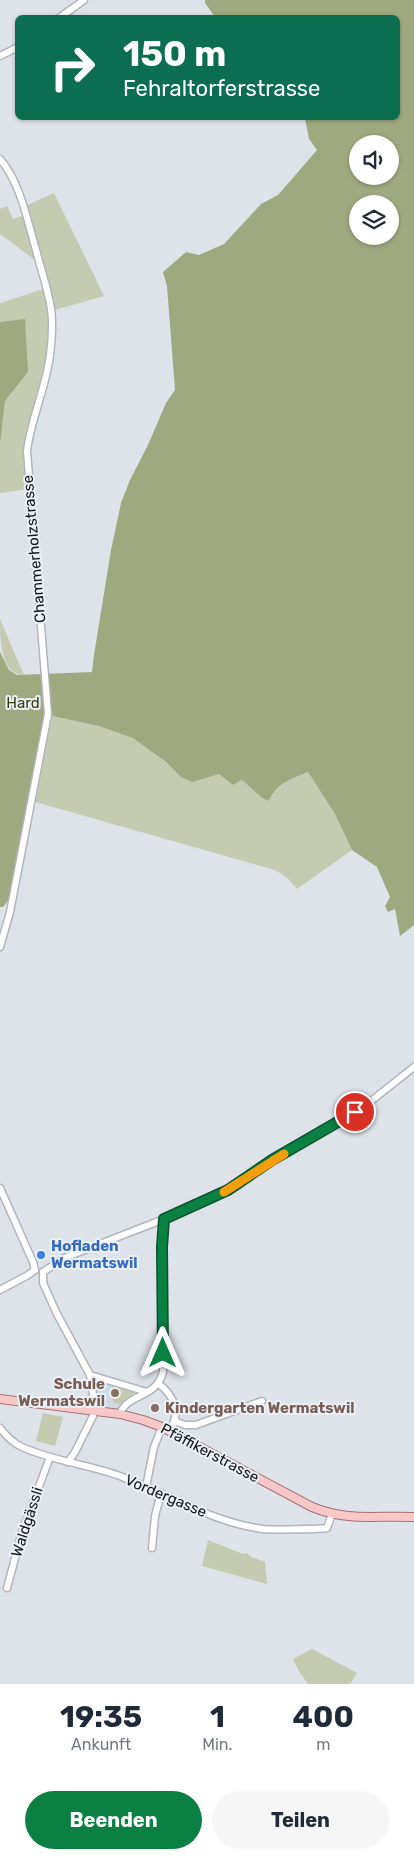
<!DOCTYPE html>
<html lang="de">
<head>
<meta charset="utf-8">
<style>
  body { margin:0; font-family:Rubik,sans-serif; background:#f6f6f7; color:#1f2937; height:100vh; display:flex; flex-direction:column; font-size:19px; white-space:nowrap }
  * { box-sizing:border-box; margin:0 }
  p { font-size:16px; color:#747a83 }
  .icon { flex:none; width:28px; height:28px; fill:none; stroke:currentColor; stroke-width:2; stroke-linecap:round; stroke-linejoin:round }
  .map { position:relative; height:1684px; overflow:hidden }
  .side { display:flex; flex-direction:column; background:#fff; flex:1 }
  .side>* { flex:none }
  .banner { position:absolute; left:15px; top:15px; width:385px; height:105px; border-radius:8px; box-shadow:0 1px 4px #0004; background:#0b6e4f; color:#fff; overflow:hidden }
  .tools { position:absolute; left:349px; top:135px; display:grid; gap:10px }
  .tools a { display:grid; place-items:center; width:50px; height:50px; border-radius:50%; background:#fff; box-shadow:0 1px 4px #0004; font-size:25px }
  .pin { position:absolute; display:grid; place-items:center; width:42px; height:42px; color:#fff; margin:-21px; border:2px solid #fff; border-radius:50%; box-shadow:0 1px 5px #0007 }
  .me { position:absolute; width:55px; margin:-28px; rotate:0deg; stroke-linejoin:round; filter:drop-shadow(0 0 4px #0008) }
  .turn { display:flex; align-items:center; gap:18px; height:105px; padding:0 25px; font-size:22px }
  .turn .icon { width:65px; height:65px; stroke-width:2.5 }
  .turn b { display:block; font-size:35px; line-height:42px }
  .eta { display:flex; justify-content:space-evenly; align-items:center; height:85px; text-align:center }
  .eta b { font-size:30px; font-weight:700; line-height:35px }
  .primary-button { display:flex; gap:10px; margin-top:auto; padding:10px 25px }
  .primary-button a { flex:1; height:58px; border-radius:30px; background:#0b8043; color:#fff; font-size:20px; font-weight:700; line-height:58px; text-align:center }
  .primary-button a+a { background:#f6f6f7; color:#1f2937 }
  .map>svg:first-child { display:block }
  .built { fill:#ced9e6 }
  .green { fill:#c4cbb1 }
  .forest { fill:#9fa97f; fill-rule:evenodd }
  .lines { fill:none; stroke-linecap:round; stroke-linejoin:round }
  .minor-casing { stroke:#b1b6bd; stroke-width:9 }
  .major-casing { stroke:#a67173; stroke-width:10 }
  .minor { stroke:#fff; stroke-width:6 }
  .major { stroke:#f8c7c8; stroke-width:8 }
  .route-casing { stroke:#07532c; stroke-width:12 }
  .route { stroke:#0b8043; stroke-width:9 }
  .slow { stroke:#f59e0b; stroke-width:9 }
  .shop-dot { fill:#3f7fe0; stroke:#ebf1f7; stroke-width:2 }
  .education-dot { fill:#8d6e63; stroke:#ebf1f7; stroke-width:2 }
  .labels { text-anchor:middle; dominant-baseline:central; stroke-width:4; stroke-linejoin:round; paint-order:stroke }
  .street-label { font-size:15px; fill:#151719; stroke:#ebf1f7 }
  .park-label { font-size:15px; fill:#363e0d; stroke:#ebf1f7 }
  .shop-label { font-size:15px; font-weight:bold; fill:#366cbe; stroke:#ebf1f7; text-anchor:start }
  .education-label { font-size:15px; font-weight:bold; fill:#785e54; stroke:#ebf1f7; text-anchor:end }
</style>
</head>
<body>
<div class="map">
<svg width="414" height="1684" viewBox="0 0 414 1684">
  <rect width="100%" height="100%" fill="#dee3ea"/>
  <polygon class="built" points="96,1378 136,1389 135,1394 131,1399 116,1409 99,1407 95,1392"/>
  <g class="green">
    <polygon points="54,193 104,296 51,311 52,340 30,430 30,489 0,493 0,445 5,401 28,372 5,321 0,322 0,303 46,288 39,263 0,234 0,209 7,206 13,219 25,215 23,207"/>
    <path d="M 0,619 L 24,675 C 0,676 0,637 0,619 Z"/>
    <path d="M 48,714 C 76,721 107,725 133,738 C 151,748 167,763 181,777 L 219,774 L 233,785 L 242,780 L 262,798 L 269,801 C 278,784 290,779 308,772 L 335,814 L 352,850 L 297,889 C 289,879 283,873 271,869 L 32,801 Z"/>
    <polygon points="112,1383 135,1391 130,1398 119,1404 114,1403 112,1399"/>
    <polygon points="43,1413 63,1417 55,1446 36,1441"/>
    <polygon points="208,1540 243,1554 247,1553 251,1557 265,1562 267,1584 202,1566"/>
    <polygon points="312,1649 357,1673 350,1684 308,1684 300,1673 293,1659"/>
  </g>
  <g class="forest">
    <path d="M 205,0 L 414,0 L 414,925 L 400,936 L 395,909 L 388,912 L 385,906 L 390,897 L 377,867 L 352,850 L 335,814 L 308,772 C 291,779 277,783 269,801 L 262,798 L 242,780 L 233,785 L 219,774 L 192,782 L 181,777 L 166,762 L 133,738 L 99,726 L 48,715 L 13,895 L 3,907 L 0,907 L 0,652 L 9,670 L 17,675 L 92,672 L 94,655 L 111,550 L 121,503 L 130,480 L 147,447 L 166,403 L 175,390 L 167,286 L 163,272 L 186,252 L 199,255 L 224,244 L 261,204 L 278,195 L 317,150 L 309,139 L 305,118 L 398,118 L 398,18 L 215,17 L 205,3 ZM 358,144 L 390,144 L 390,176 L 358,176 ZM 358,204 L 390,204 L 390,236 L 358,236 Z"/>
    <polygon points="25,319 28,372 5,401 0,445 0,322"/>
  </g>
  <g class="lines">
    <g class="minor-casing">
      <g id="minor">
        <polyline points="59,18 84,0"/>
        <polyline points="0,56 18,47"/>
        <path d="M 0,159 C 21,184 27,220 36,250 C 41,270 48,289 51,309 C 53,324 52,340 50,355 C 46,388 31,418 27,451 L 48,714 L 10,912 L 0,947"/>
        <polyline points="0,1188 33,1262 35,1270"/>
        <polyline points="43,1272 64,1258 159,1221 227,1190 272,1160 366,1105 414,1067"/>
        <polyline points="43,1272 43,1283 57,1314 90,1375 95,1407 93,1416 75,1452 68,1462"/>
        <polyline points="0,1290 28,1275 35,1270"/>
        <polyline points="90,1375 147,1392"/>
        <path d="M 159,1384 C 174,1396 182,1413 169,1431"/>
        <path d="M 120,1414 C 127,1393 156,1399 163,1372 L 162,1247 L 163,1219"/>
        <polyline points="174,1421 185,1425 196,1425 262,1401"/>
        <path d="M 0,1428 C 6,1436 13,1443 22,1447 C 53,1461 86,1464 117,1475 C 164,1492 213,1523 263,1529 C 270,1530 322,1529 327,1528 L 332,1514"/>
        <polyline points="146,1487 154,1447 162,1427"/>
        <polyline points="152,1548 155,1516 161,1493"/>
        <polyline points="7,1588 22,1532 50,1457"/>
      </g>
    </g>
    <g class="major-casing">
      <path id="major" d="M 0,1399 L 120,1414 L 143,1420 L 162,1427 L 312,1507 C 349,1522 376,1515 414,1517"/>
    </g>
    <use href="#minor" class="minor"/>
    <use href="#major" class="major"/>
  </g>
  <g class="lines">
    <g class="route-casing">
      <polyline id="route" points="163,1353 162,1247 164,1219 228,1190 272,1160 355,1112"/>
    </g>
    <use href="#route" class="route"/>
    <polyline class="slow" points="224,1192 284,1154"/>
  </g>
  <circle class="shop-dot" cx="41" cy="1255" r="5"/>
  <g class="education-dot">
    <circle cx="115" cy="1393" r="5"/>
    <circle cx="155" cy="1408" r="5"/>
  </g>
  <g class="labels">
    <g class="street-label">
      <text transform="translate(34 549) rotate(-95)">Chammerholzstrasse</text>
      <text transform="translate(210 1453) rotate(28)">Pfäffikerstrasse</text>
      <text transform="translate(166 1496) rotate(23)">Vordergasse</text>
      <text transform="translate(27 1522) rotate(-72)">Waldgässli</text>
    </g>
    <g class="park-label">
      <text x="23" y="703">Hard</text>
    </g>
    <g class="shop-label">
      <text x="51" y="1246">Hofladen<tspan x="51" dy="17">Wermatswil</tspan></text>
    </g>
    <g class="education-label">
      <text x="105" y="1384">Schule<tspan x="105" dy="17">Wermatswil</tspan></text>
      <text x="165" y="1408" text-anchor="start">Kindergarten Wermatswil</text>
    </g>
  </g>
</svg>
<div class="tools">
<a><svg class="icon" aria-label="sound" viewBox="0 0 24 24"><path d="M4 9h4l5-4v14l-5-4H4zM17 9q2 3 0 6"/></svg></a>
<a><svg class="icon" aria-label="layers" viewBox="0 0 24 24"><path d="M12 4l9 5-9 5-9-5zM3 14l9 5 9-5"/></svg></a>
</div>
<div class="pin" style="left:355px;top:1112px;background:#d93025"><svg class="icon" aria-label="arrive" viewBox="0 0 24 24"><path d="M6 21V4h12l-3 4 3 4H6"/></svg></div>
<svg class="me" style="left:163px;top:1353px" viewBox="-20 -20 40 40"><path d="M0-17L14 15 0 8-14 15z" fill="#0b8043" stroke="#fff" stroke-width="4"/></svg>
<div class="banner">
<div class="turn"><svg class="icon" aria-label="right" viewBox="0 0 24 24"><path d="M7 20v-9h11M14 6l5 5-5 5"/></svg><div><b>150 m</b>Fehraltorferstrasse</div></div>
</div>
</div>
<section class="side">
<div class="eta">
<div><b>19:35</b><p>Ankunft</p></div>
<div><b>1</b><p>Min.</p></div>
<div><b>400</b><p>m</p></div>
</div>
<div class="primary-button"><a>Beenden</a><a>Teilen</a></div>
</section>
</body>
</html>
